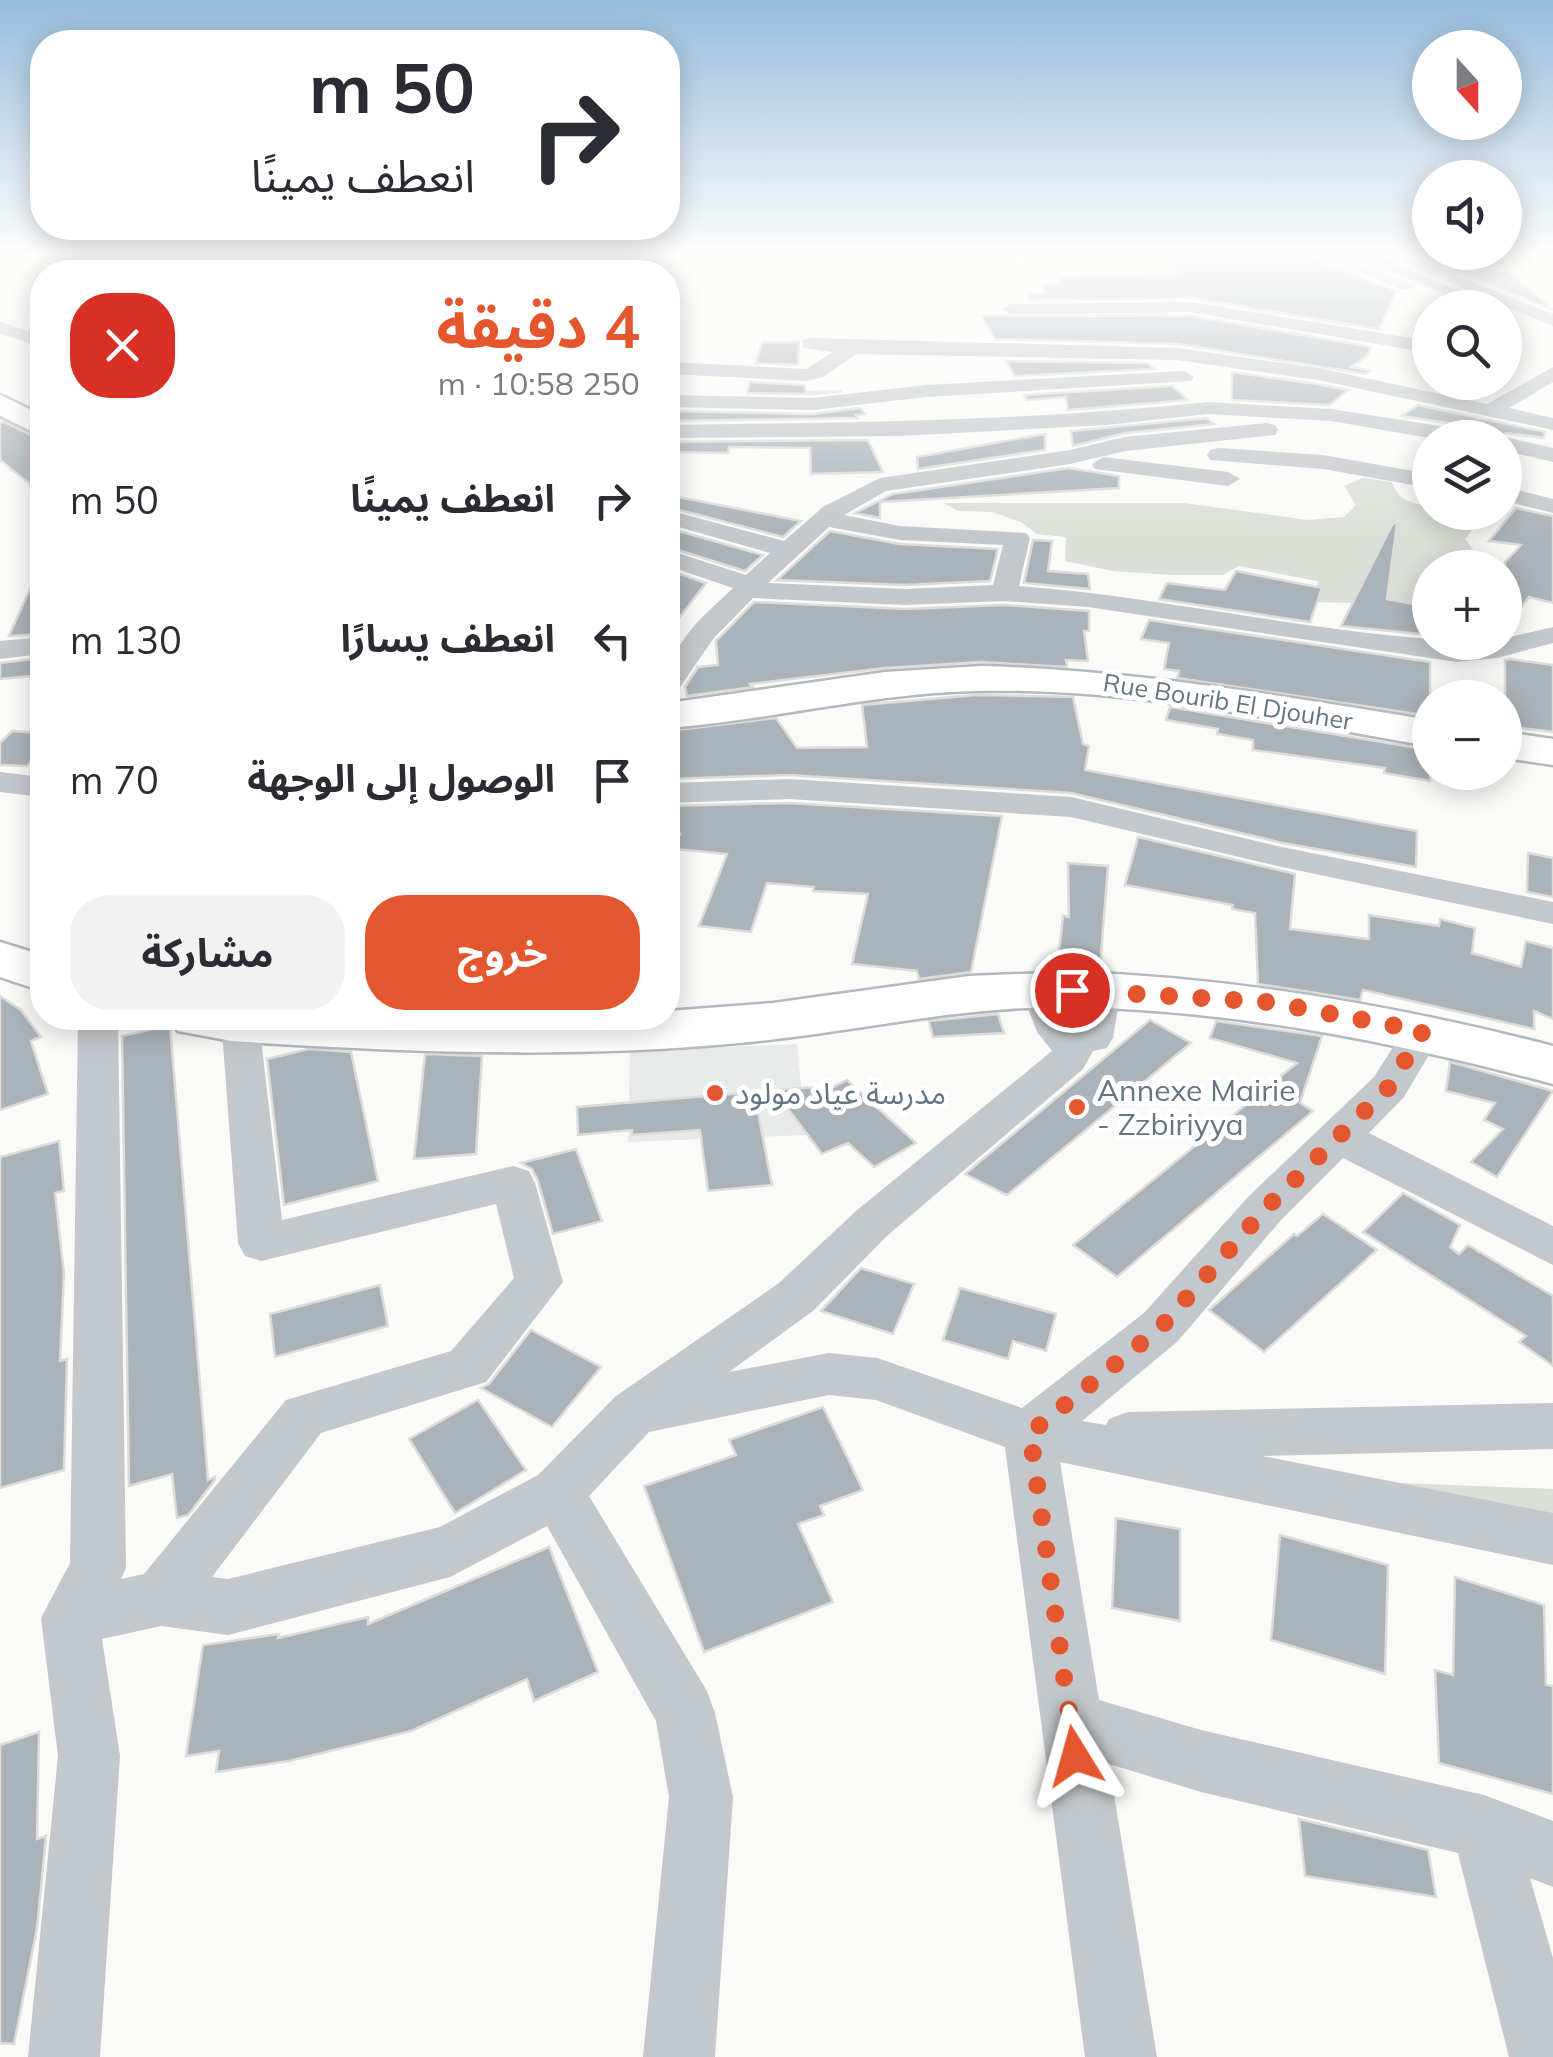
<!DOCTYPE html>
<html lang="ar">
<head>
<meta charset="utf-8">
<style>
  body { margin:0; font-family:Mulish,"Noto Sans Arabic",sans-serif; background:#f2f2f3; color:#2b2b33; direction:rtl; height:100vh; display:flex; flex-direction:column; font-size:38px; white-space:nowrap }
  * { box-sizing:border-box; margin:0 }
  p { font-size:32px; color:#7c7c81 }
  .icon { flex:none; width:55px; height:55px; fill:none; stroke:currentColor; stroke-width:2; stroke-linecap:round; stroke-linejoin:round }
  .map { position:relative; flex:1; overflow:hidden; direction:ltr }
  .panel { position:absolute; left:30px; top:260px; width:650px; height:770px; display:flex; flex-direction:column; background:#fff; border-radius:40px; box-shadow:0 5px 25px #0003; direction:rtl }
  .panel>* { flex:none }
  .banner { position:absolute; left:30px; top:30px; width:650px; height:210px; border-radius:40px; box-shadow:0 5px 25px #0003; direction:rtl; background:#fff; color:#2b2b33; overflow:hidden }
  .needle { width:65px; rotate:159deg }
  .buttons { position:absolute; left:1412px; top:30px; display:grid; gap:20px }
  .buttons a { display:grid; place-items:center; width:110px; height:110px; border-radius:50%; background:#fff; box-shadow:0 5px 25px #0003; font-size:50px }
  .pin { position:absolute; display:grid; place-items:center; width:85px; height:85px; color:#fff; margin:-42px; border:5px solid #fff; border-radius:50%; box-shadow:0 2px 10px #0007 }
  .me { position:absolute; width:110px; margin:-55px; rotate:352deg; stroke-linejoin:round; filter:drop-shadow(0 0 8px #0008) }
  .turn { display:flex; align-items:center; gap:35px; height:210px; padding:0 40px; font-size:45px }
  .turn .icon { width:130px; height:130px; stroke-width:2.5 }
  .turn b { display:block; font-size:70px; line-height:85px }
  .round { display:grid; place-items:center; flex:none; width:105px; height:105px; border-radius:40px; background:#f2f2f3 }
  .summary { display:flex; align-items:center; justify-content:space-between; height:170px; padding:0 40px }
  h1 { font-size:60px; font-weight:700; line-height:75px; color:#e4572e }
  .cta { display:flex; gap:20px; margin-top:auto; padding:20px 40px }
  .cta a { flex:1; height:115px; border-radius:40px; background:#e4572e; color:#fff; font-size:40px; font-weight:700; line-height:115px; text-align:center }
  .cta a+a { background:#f2f2f3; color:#2b2b33 }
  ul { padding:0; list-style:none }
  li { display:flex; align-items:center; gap:30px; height:140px; padding:0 40px }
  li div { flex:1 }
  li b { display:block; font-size:38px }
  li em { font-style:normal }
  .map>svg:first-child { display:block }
  .built { fill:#e8e9e9 }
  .green { fill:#dadfd7 }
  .building { fill:#aab3b9; stroke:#dcdcda; stroke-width:2.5 }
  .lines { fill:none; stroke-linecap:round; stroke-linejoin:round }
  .secondary-casing { stroke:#b3babf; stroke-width:5 }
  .minor { fill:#c3c8cc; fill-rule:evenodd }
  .secondary { fill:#fff; fill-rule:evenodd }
  .route { stroke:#e4572e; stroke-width:18; stroke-dasharray:0 32.4 }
  .poi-dot { fill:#e4572e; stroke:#fff; stroke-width:4 }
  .labels { text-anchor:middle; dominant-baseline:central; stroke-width:10; stroke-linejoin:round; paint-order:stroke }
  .far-street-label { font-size:25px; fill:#657683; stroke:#fff }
  .poi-label { font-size:30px; fill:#657683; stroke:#fff; text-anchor:start }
</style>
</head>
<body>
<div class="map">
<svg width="1553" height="2057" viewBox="0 0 1553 2057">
  <rect width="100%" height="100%" fill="#fafaf8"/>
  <polygon class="built" points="797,1044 806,1135 628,1142 630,1051"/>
  <g class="green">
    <path d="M 1363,478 L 1392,482 C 1398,501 1411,503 1430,506 L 1430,512 L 1485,513 L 1465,539 L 1481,561 L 1474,567 L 1430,568 L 1430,605 L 1313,602 L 1318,581 L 1239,566 L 1223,575 L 1173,575 L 1113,571 L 1065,561 L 1066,537 L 1037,534 L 1021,522 L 992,512 L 958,511 L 944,503 L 1184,503 L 1308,520 L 1344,517 L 1356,505 L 1344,486 Z"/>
    <polygon points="1350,1481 1553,1489 1553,1524"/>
  </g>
  <g class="building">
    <polygon points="1223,251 1296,251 1396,291 1379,329 1192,298 1029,300 1027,294 1045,294 1041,284 1059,284 1057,276 1177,273 1170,252"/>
    <polygon points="1335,251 1370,251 1482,300 1467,303"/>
    <polygon points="1454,270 1508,271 1553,310"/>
    <polygon points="982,316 1191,316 1371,347 1367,356 1351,367 1370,371 1366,374 1178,344 995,339"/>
    <polygon points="762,342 799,342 798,365 756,363"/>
    <polygon points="1006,361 1147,363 1154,369 1015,376"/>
    <polygon points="1232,372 1317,384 1348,390 1330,405 1232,400"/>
    <polygon points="750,382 804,385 806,392 842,391 813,394 747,393"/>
    <polygon points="1172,386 1188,400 1068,410 1066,397 1027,400 1024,395"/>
    <polygon points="1418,405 1545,432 1544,438 1506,433 1501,438 1487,438 1473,427 1402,416"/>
    <polygon points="860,408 865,414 856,415 858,418 668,421 668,411 813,414"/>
    <polygon points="1207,418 1214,424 1125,433 1073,446 1071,431"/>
    <polygon points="4,422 42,440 42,494 0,460 0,423"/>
    <polygon points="1045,434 1045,450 918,469 917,457"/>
    <polygon points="868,440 883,472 811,474 810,448 729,447 728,453 668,452 668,442"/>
    <polygon points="1069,468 1119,476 1119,488 880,502 880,518 855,513 893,494"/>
    <polygon points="668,495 760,513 801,521 783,537 668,507"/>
    <polygon points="1516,508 1553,516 1553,603 1529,597 1505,628 1505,562 1521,545 1489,541"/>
    <polygon points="1393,523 1397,524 1387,599 1430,607 1430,635 1341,626"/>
    <polygon points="668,528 763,555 745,571 668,547"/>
    <polygon points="830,531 899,544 998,549 990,581 905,585 777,580"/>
    <polygon points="1033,540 1052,541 1048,571 1088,574 1090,589 1024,583"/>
    <polygon points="42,562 42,634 9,636"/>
    <polygon points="668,570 706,583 668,632"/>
    <polygon points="1236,571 1322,588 1310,622 1159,599 1167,583 1225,590"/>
    <polygon points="754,602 905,609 1004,605 1089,611 1089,631 1084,631 1088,661 1066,660 1067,667 981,662 885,668 750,684 753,687 687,696 685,687 698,667 718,665 716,641"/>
    <polygon points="1149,620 1430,662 1430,716 1177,678 1179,671 1164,669 1169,643 1141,639"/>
    <polygon points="42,658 42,675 0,679 0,663"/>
    <polygon points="1510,659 1553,665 1553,732 1505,726 1505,660"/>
    <polygon points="977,695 1073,697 1083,744 1089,746 1085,770 1417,831 1416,867 1283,843 1071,793 789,775 668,779 668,731 776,718 797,748 867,747 862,705"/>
    <polygon points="1170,707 1430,750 1430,781 1384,773 1385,768 1253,750 1253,740 1217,734 1218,729 1166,720"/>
    <polygon points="12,731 42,733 42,750 27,766 0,765 0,743"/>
    <polygon points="789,803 1002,816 971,972 919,979 917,971 852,964 868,894 813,891 814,887 767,883 751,932 699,926 727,854 674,849 680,834 668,834 668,806"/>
    <polygon points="1138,837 1295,874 1290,929 1369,939 1369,915 1439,926 1440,919 1475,928 1472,953 1521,967 1526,941 1553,948 1553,1019 1534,1011 1534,1029 1363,990 1360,1000 1258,984 1255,913 1232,909 1233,905 1125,885"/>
    <polygon points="1528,853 1553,858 1553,897 1527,892"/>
    <polygon points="1068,863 1108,866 1100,967 1058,961 1063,916 1069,917"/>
    <polygon points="0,996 21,1010 41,1037 31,1041 48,1094 0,1110"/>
    <polygon points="998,1014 1004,1033 933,1037 929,1021"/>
    <polygon points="1150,1020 1191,1043 1007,1195 965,1174"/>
    <polygon points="1216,1021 1322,1036 1300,1103 1313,1111 1117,1277 1073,1245 1297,1063 1210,1038"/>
    <polygon points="170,1025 208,1480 215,1477 215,1480 188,1515 177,1518 172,1474 129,1486 122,1036"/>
    <polygon points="309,1049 351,1052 378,1181 284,1205 267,1059"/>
    <polygon points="425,1054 482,1056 476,1154 414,1159"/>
    <polygon points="1450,1062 1553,1091 1497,1177 1471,1162 1503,1129 1484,1120 1495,1103 1446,1091"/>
    <polygon points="847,1080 916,1143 874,1167 848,1143 822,1154 774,1090 817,1087 820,1094"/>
    <polygon points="754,1092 772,1185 708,1191 700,1130 632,1135 632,1130 578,1135 577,1107"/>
    <polygon points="59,1141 64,1191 55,1193 64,1273 60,1361 67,1359 64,1470 0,1488 0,1157"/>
    <polygon points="576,1149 602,1221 553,1234 538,1181 532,1169 521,1163"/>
    <polygon points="1403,1193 1460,1225 1450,1247 1459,1254 1468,1245 1553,1296 1553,1366 1519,1342 1526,1336 1363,1232"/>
    <polygon points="1323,1214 1377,1250 1264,1352 1209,1310 1294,1234 1297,1236"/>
    <polygon points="861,1268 914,1284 893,1334 821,1311"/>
    <polygon points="380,1285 388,1326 275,1357 270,1314"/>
    <polygon points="960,1288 1056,1314 1046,1351 1013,1341 1008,1359 943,1340"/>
    <polygon points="531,1330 601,1367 552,1427 481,1388 489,1384"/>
    <polygon points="478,1400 526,1470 455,1513 409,1439"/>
    <polygon points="823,1407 863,1490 820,1506 824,1515 798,1524 833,1602 704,1652 644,1486 736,1455 729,1440"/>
    <polygon points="1116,1518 1180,1529 1180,1621 1112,1608"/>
    <polygon points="1280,1535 1388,1565 1385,1674 1271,1640"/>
    <polygon points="549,1547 598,1672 534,1701 527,1679 411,1731 289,1761 216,1772 219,1751 186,1756 203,1645 279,1634 278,1638 368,1617 368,1624"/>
    <polygon points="1455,1577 1544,1605 1546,1685 1553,1686 1553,1794 1439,1763 1435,1670 1453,1675"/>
    <polygon points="39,1732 37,1839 46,1836 37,1928 14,2044 0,2043 0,1745"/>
    <polygon points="1299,1819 1428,1850 1436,1897 1305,1876"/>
  </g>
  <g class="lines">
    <g class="secondary-casing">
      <g id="secondary">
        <polygon points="0,395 42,415 42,436 0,416"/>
        <path d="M 981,666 C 1133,670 1281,696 1430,720 L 1430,746 C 1281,721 1129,687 977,691 C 872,693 772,720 668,728 L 668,703 L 885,672 Z"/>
        <polygon points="1505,732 1553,739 1553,765 1505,758"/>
        <polygon points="0,942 42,955 42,991 0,977"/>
        <path d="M 1073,972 C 1237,978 1394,1005 1553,1046 L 1553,1084 C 1396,1042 1239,1011 1077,1007 C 961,1005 852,1033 739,1043 C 572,1059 400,1052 232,1041 L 178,1031 L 170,1018 L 668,1018 L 668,1011 L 773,1003 L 969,976 Z"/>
      </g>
    </g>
    <g class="minor">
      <polygon points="1300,251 1324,251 1419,286 1404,290"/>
      <polygon points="1373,251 1395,251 1553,314 1553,326"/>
      <polygon points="1191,302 1430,341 1430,353 1191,312 1011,314 1002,309 1011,304"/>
      <polygon points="0,322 42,335 42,347 0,334"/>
      <polygon points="810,338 1177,348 1318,368 1487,404 1553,367 1553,382 1509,408 1553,418 1553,430 1318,380 1177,360 856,354 823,377 806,381 668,374 668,362 806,369 833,352 803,348 803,340"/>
      <polygon points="1184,371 1194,377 1191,381 926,397 813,410 668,407 668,395 813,398 926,385"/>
      <path d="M 1208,402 L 1331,409 L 1472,431 L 1483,438 L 1430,438 L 1331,421 L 1208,414 L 1106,425 L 899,436 L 668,438 L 668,425 C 848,423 1028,421 1208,402 Z"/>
      <path d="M 1267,423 L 1275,425 L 1278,430 L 1275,435 L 1125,451 L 1070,464 L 886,491 L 844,515 L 900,526 L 1026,533 L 1030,538 L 1019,586 C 1181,598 1346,642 1505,642 L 1505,638 L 1553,627 L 1553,643 L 1497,658 L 1457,662 L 1088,607 L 1004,601 L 905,605 L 753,598 L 713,639 L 678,690 L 668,693 C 668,642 699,621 733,588 L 668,566 L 668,550 L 746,575 L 770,553 L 668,524 L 668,510 L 784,541 L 823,507 L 880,478 L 1070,450 L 1125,437 ZM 829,527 L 900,540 L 1003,545 L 993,585 L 905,589 L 768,583 Z"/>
      <polygon points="1505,437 1553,448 1553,462 1505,451"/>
      <polygon points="1218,448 1323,455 1430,474 1430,488 1323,469 1210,460 1207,455 1210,450"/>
      <polygon points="1103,457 1228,472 1240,479 1228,486 1095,469 1092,464"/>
      <polygon points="1505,487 1553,499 1553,513 1505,501"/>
      <polygon points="42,637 42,654 0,659 0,641"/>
      <polygon points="0,772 42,777 42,797 0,792"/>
      <polygon points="789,779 1071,797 1282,847 1553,902 1553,924 1282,867 1071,817 789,799 668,803 668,783"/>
      <polygon points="1040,977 1054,981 1075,1026 1088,982 1102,978 1116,982 1121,991 1113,1038 1107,1048 1093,1051 1083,1069 888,1235 813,1311 729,1372 829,1353 877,1358 1022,1408 1144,1313 1249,1196 1374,1077 1409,1022 1423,1018 1437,1022 1443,1031 1404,1097 1369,1133 1553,1226 1553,1265 1343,1158 1281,1220 1178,1341 1082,1421 1106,1425 1109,1419 1128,1412 1553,1403 1553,1449 1262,1456 1553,1513 1553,1565 1060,1462 1099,1700 1201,1730 1484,1795 1553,1821 1553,1887 1530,1878 1553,1958 1553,2057 1509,2057 1458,1853 1201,1792 1109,1764 1157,2057 1085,2057 1005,1447 876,1400 829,1395 649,1432 589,1496 707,1691 715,1713 733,1797 715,2057 643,2057 669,1797 656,1721 547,1526 450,1577 228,1635 161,1626 102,1639 120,1756 100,2057 28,2057 58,1756 41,1618 70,1563 78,1018 118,1018 126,1568 121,1579 144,1574 286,1400 451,1351 514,1278 496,1204 261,1261 245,1256 238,1243 221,1018 257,1018 259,1021 282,1220 513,1166 529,1171 535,1183 563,1282 486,1382 321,1433 212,1577 228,1579 440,1527 538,1475 616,1396 779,1283 856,1211 1052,1051 1037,1032 1021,990 1026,981"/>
    </g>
    <use href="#secondary" class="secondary"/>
  </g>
  <linearGradient id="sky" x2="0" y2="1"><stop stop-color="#96bcdc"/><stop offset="0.47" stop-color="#fdfdfc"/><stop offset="1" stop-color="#fdfdfc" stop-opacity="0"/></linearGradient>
  <rect width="1553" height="539" fill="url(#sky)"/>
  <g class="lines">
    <polyline class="route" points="1072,990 1268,1002 1423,1031 1389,1087 1266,1208 1161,1327 1030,1433 1075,1756"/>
  </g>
  <g class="poi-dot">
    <circle cx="715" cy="1093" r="10"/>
    <circle cx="1077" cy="1107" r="10"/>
  </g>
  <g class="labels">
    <g class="far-street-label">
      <text transform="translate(1228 701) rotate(9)">Rue Bourib El Djouher</text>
    </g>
    <g class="poi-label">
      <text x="1097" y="1090">Annexe Mairie<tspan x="1097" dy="34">- Zzbiriyya</tspan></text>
      <text x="735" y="1093">مدرسة عياد مولود</text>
    </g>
  </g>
</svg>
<div class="buttons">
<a><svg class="needle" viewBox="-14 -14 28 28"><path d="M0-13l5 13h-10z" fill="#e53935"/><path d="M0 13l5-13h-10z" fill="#7c7c81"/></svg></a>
<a><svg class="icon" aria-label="sound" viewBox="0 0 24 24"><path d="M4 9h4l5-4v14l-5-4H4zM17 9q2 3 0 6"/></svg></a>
<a><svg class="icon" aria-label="search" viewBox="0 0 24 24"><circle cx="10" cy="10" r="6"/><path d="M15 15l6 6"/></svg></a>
<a><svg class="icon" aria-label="layers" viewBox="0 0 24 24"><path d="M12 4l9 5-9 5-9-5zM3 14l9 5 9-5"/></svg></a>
<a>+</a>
<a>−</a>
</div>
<div class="pin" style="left:1072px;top:990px;background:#d93025"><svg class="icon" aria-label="arrive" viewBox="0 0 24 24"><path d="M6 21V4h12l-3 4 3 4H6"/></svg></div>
<svg class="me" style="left:1075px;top:1756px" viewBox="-20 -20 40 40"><path d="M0-17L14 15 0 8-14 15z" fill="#e4572e" stroke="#fff" stroke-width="4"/></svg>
<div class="banner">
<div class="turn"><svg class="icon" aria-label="right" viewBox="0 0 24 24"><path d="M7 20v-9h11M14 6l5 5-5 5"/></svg><div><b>50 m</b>انعطف يمينًا</div></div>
</div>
<section class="panel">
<div class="summary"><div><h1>4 دقيقة</h1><p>250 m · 10:58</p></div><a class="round" style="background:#d93025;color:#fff"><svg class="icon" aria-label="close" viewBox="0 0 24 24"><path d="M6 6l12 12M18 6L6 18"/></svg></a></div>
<ul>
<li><svg class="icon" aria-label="right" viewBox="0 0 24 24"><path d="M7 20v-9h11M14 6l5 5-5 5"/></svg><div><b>انعطف يمينًا</b></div><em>50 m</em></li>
<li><svg class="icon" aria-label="left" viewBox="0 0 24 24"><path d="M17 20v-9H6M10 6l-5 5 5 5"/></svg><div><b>انعطف يسارًا</b></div><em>130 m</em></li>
<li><svg class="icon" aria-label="arrive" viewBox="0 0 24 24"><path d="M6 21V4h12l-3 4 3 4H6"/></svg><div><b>الوصول إلى الوجهة</b></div><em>70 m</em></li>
</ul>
<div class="cta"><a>خروج</a><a>مشاركة</a></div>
</section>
</div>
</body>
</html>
